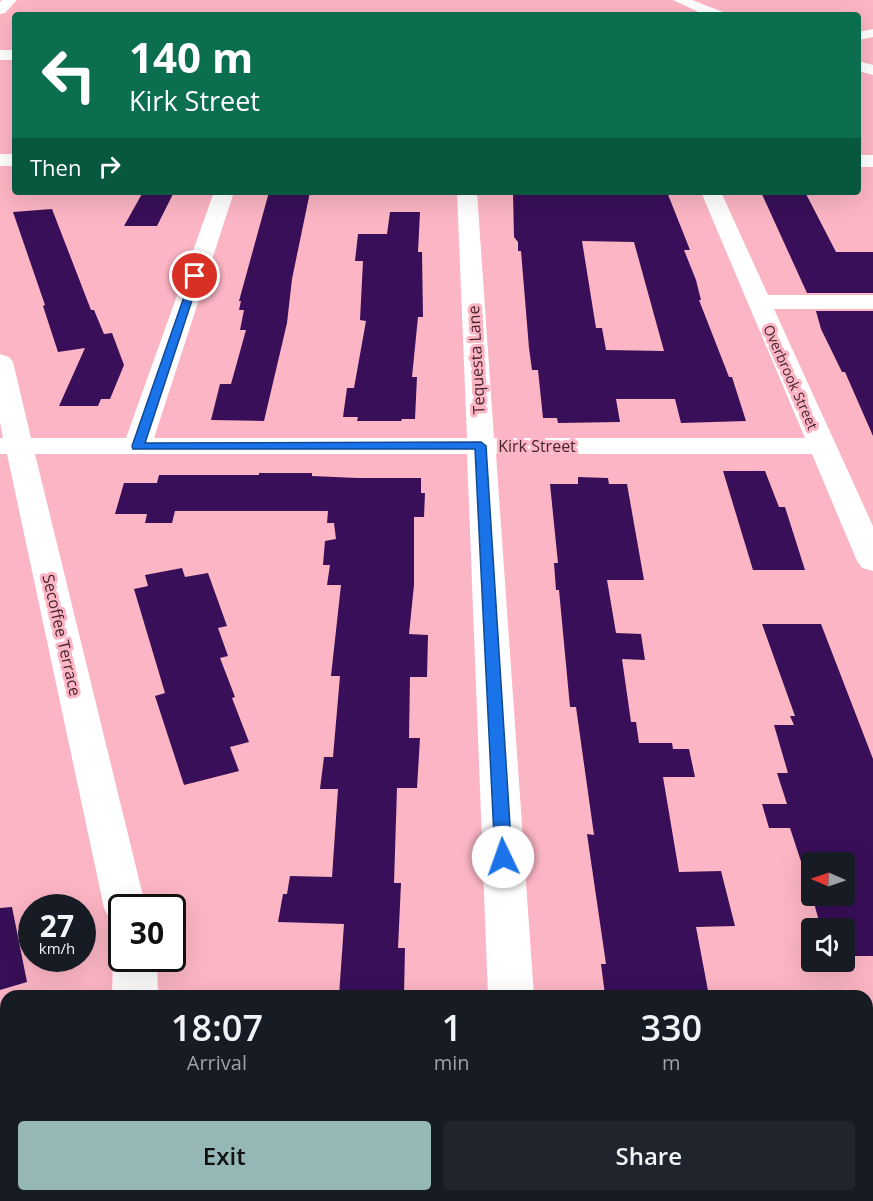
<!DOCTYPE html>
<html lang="en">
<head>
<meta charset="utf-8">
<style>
  body { margin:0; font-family:"Open Sans",sans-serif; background:#20242c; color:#f1f3f6; height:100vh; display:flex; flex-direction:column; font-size:22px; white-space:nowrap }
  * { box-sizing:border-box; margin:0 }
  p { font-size:20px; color:#9ea1a6 }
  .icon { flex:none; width:33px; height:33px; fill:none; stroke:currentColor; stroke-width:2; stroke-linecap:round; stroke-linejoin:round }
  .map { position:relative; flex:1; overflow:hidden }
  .drawer { position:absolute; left:0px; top:990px; width:873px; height:212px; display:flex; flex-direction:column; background:#171b24; border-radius:18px 18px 0 0; box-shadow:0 6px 24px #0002 }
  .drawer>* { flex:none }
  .hud { position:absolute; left:12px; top:12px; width:849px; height:183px; border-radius:6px; box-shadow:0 6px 24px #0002; background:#0b6e4f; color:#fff; overflow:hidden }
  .needle { width:39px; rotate:272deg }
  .buttons { position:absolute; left:801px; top:852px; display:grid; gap:12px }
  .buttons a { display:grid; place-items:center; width:54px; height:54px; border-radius:6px; background:#171b24; box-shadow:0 6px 24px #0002; font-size:30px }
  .speed { position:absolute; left:18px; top:894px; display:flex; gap:12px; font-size:30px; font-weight:700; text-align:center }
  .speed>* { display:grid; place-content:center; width:78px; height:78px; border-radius:50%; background:#171b24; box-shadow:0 6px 24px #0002; line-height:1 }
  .speed small { font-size:15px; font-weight:400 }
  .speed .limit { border:3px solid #111; border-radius:9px; background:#fff; color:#111 }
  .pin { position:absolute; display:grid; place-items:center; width:51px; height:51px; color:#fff; margin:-26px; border:3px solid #fff; border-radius:50%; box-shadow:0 2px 6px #0007 }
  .me { position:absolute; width:66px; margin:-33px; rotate:357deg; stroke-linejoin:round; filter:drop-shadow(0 0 4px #0008) }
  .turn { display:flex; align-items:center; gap:21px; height:126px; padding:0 18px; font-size:27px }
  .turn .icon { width:78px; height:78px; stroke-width:2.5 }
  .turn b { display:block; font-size:42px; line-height:51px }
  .then { display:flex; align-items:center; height:57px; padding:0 18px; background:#0003; gap:12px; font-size:22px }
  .eta { display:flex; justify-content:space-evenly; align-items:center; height:102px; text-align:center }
  .eta b { font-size:36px; font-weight:600; line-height:42px }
  .cta { display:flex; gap:12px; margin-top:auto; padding:12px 18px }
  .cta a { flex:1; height:69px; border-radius:6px; background:#95b7b5; color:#111; font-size:24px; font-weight:600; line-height:69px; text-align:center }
  .cta a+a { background:#20242c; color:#f1f3f6 }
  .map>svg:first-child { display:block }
  .building { fill:#380f58; fill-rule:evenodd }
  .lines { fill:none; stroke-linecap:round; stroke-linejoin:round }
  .street { fill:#fff; fill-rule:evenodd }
  .secondary { fill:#fff; fill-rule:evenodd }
  .route { fill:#1a73e8; stroke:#114b97; stroke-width:1.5 }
  .labels { text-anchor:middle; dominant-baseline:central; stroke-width:6; stroke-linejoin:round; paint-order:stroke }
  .far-street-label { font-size:14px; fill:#47242d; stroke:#fcb5c4 }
  .street-label { font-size:16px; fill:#47242d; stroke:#fcb5c4 }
</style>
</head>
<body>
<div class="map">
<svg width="873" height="1201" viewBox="0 0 873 1201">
  <rect width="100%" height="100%" fill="#fcb5c4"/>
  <g class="building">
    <polygon points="143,192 174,192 157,226 124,226"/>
    <polygon points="269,192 310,192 292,279 287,323 264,421 211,420 220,384 231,384 246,330 240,330 244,310 239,310 241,301 239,301"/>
    <path d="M 513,192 L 667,192 L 690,250 L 684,250 L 696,280 L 701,300 L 699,300 L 729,377 L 732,377 L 746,421 L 681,423 L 675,399 L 616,399 L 620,422 L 558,423 L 557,418 L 543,418 L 538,370 L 532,370 L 529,348 L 521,251 L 518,251 L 518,242 L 514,237 ZM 582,241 L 634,242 L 664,351 L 606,350 L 602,328 L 596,328 Z"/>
    <polygon points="761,192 805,192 836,252 873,252 873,293 807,293"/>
    <polygon points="52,209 91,310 94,310 104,334 112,333 124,365 110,399 101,399 98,406 59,406 85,348 58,352 43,306 45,305 13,212"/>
    <polygon points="390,212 420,212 418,252 422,252 423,317 418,317 412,377 417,377 415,419 402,419 401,421 357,421 358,417 343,417 347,388 354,388 366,321 360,320 363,261 355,261 358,234 387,234"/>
    <polygon points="816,311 873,311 873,436 845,372 842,372 821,329"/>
    <polygon points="723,471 765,471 779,507 785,507 805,570 753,570"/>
    <polygon points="259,473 312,473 312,476 357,478 421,478 421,493 425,493 424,517 414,517 414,585 409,634 428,635 427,677 410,677 409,738 420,738 417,788 397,788 394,883 401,883 398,948 405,948 404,996 339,996 344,924 278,922 283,894 287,894 290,876 332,877 338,789 320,789 324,757 333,757 340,676 331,676 341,585 327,585 330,565 323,565 325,541 336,539 334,523 327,523 328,511 175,511 172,523 145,523 147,514 115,514 124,483 157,483 159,475 259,475"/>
    <polygon points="578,477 608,478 609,484 627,484 644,580 607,580 616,633 641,634 645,660 622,659 631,722 636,722 639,743 672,743 673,749 689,749 695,777 663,777 679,872 721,871 735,926 696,927 709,996 605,995 601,964 606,964 587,834 594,835 576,707 570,707 559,590 556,590 554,563 558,563 550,484 578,484"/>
    <polygon points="182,568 185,577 208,573 227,626 218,628 228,656 220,658 235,697 232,698 249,742 230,747 239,771 184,785 155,696 165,693 134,589 148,586 145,575"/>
    <polygon points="762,624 821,624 873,759 873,956 844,956 844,928 821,928 812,896 844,896 844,862 812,862 812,895 790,828 769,828 762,804 787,804 777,773 788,773 774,725 794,725 790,716 795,716"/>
    <polygon points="12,907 27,982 0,990 0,908"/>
  </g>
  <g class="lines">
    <g class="street">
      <polygon points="2,0 17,0 5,13 0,14 0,2"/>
      <polygon points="873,29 873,37 858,40 858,32"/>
      <rect x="0" y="50" width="15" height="10"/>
      <polygon points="214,192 234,192 154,438 467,438 457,192 477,192 494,438 805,438 701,192 721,192 768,295 873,295 873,309 774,309 873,526 873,571 862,568 857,561 812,454 496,454 534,996 488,996 467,454 35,454 146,908 122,908 122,924 110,920 104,908 7,454 0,454 0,438 3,438 0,422 0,354 9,357 13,362 31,438 126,438"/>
      <polygon points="122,944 122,958 157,958 158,996 112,996 113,958"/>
      <polygon points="70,1196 122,1196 120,1201 68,1201"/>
      <polygon points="517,1196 570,1196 572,1201 519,1201"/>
    </g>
    <g class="secondary">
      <polygon points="673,0 692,0 723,12 725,15 705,15"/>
      <polygon points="858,61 873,65 873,75 858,71"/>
      <rect x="0" y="154" width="15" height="12"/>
      <rect x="858" y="155" width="15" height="12"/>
    </g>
  </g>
  <polygon class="route" points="192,274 200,276 145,443 481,442 486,446 512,857 509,862 503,864 497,862 495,857 475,449 133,449 132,446"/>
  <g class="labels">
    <g class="far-street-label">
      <text transform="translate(791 377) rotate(66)">Overbrook Street</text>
    </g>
    <g class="street-label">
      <text transform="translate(476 360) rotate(-93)">Tequesta Lane</text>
      <text x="537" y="446">Kirk Street</text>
      <text transform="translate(62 635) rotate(77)">Secoffee Terrace</text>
    </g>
  </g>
</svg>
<div class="buttons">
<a><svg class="needle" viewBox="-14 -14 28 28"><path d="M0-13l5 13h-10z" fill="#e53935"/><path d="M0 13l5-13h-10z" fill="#9ea1a6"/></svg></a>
<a><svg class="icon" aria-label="sound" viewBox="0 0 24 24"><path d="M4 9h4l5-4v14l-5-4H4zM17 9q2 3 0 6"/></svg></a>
</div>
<div class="speed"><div>27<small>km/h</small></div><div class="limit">30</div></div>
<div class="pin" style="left:195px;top:276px;background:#d93025"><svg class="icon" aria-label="arrive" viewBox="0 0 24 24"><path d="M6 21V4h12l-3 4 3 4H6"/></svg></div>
<svg class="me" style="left:503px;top:857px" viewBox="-20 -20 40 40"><circle r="19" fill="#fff"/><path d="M0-13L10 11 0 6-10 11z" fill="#1a73e8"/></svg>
<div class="hud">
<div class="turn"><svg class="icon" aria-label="left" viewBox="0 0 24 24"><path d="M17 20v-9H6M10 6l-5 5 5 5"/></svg><div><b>140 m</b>Kirk Street</div></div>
<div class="then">Then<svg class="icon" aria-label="right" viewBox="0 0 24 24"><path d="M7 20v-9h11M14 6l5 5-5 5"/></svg></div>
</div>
<section class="drawer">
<div class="eta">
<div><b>18:07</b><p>Arrival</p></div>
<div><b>1</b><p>min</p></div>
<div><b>330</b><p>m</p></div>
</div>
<div class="cta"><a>Exit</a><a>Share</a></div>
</section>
</div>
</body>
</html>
